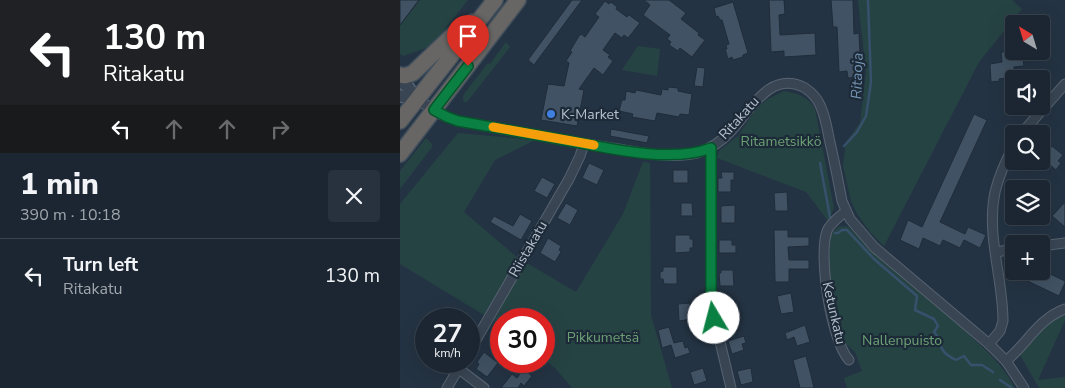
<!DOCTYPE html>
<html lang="en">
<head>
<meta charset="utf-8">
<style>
  body { margin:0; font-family:"Nunito Sans",sans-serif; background:#28323e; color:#f1f3f6; height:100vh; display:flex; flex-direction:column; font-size:19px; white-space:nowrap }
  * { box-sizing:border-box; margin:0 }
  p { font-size:16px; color:#a0a5ac }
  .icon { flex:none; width:28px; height:28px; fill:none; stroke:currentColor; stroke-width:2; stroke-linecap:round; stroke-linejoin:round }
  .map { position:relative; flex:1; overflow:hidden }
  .drawer { display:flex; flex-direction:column; background:#1b2632; width:400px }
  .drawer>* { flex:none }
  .banner { background:#202124; color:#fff; overflow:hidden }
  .needle { width:32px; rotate:322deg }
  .controls { position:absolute; left:605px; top:15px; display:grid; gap:10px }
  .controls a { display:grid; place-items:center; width:45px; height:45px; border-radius:5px; background:#1b2632; box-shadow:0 5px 20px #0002,0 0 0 1px #39434d; font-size:25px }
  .speed { position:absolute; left:15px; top:308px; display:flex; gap:10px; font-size:25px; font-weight:700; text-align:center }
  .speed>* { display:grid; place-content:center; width:65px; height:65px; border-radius:50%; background:#1b2632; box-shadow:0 5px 20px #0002,0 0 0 1px #39434d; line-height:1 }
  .speed small { font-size:12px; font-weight:400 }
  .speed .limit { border:8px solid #d22; background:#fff; color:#111 }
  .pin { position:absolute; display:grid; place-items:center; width:42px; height:42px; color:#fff; margin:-51px -21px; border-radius:50% 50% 50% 0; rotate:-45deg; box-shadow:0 0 5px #0007 }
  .pin .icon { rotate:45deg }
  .me { position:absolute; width:55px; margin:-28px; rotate:352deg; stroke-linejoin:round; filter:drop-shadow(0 0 4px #0008) }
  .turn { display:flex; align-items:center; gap:18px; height:105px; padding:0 20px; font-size:22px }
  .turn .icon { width:65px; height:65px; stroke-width:2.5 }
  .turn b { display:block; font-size:35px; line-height:42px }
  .lanes { display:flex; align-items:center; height:48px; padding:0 20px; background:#0003; justify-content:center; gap:25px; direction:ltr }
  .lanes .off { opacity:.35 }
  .round { display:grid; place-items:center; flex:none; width:52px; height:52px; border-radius:5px; background:#28323e }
  .headline { display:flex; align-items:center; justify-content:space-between; height:85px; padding:0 20px }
  h1 { font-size:30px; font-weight:800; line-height:38px }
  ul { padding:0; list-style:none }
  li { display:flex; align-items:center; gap:15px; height:75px; padding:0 20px; border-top:1px solid #39434d }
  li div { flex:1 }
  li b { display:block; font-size:19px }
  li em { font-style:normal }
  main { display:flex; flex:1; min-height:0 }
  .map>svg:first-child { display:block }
  .green { fill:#264344 }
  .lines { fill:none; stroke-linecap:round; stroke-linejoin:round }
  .stream { stroke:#37506c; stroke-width:2.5 }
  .building { fill:#405263; stroke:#1f2c3a }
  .minor-casing { stroke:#576370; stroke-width:11 }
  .tertiary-casing { stroke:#576370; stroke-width:14 }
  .trunk-casing { stroke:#43505d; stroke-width:18 }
  .minor { stroke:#394553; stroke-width:9 }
  .tertiary { stroke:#394553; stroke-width:11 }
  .trunk { stroke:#686664; stroke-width:15 }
  .route-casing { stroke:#07532c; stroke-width:12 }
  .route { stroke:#0b8043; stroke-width:9 }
  .slow { stroke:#f59e0b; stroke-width:9 }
  .shop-dot { fill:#3f7fe0; stroke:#1d2a38; stroke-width:2 }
  .labels { text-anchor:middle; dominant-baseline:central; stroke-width:4.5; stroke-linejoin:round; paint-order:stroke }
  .poi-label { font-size:14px; fill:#b6c0cd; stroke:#1d2a38; text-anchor:start }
  .street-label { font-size:14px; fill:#b6c0cd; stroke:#1d2a38 }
  .park-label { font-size:14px; fill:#6ba074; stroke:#1d2a38 }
  .water-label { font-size:15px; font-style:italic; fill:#7393b2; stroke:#1d2a38 }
</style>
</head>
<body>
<main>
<section class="drawer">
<div class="banner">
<div class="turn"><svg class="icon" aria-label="left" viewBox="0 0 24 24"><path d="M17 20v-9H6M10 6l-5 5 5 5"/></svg><div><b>130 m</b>Ritakatu</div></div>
<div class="lanes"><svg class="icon" aria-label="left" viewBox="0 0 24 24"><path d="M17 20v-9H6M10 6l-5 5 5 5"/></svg><svg class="icon off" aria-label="ahead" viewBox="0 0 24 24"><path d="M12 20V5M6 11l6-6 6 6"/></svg><svg class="icon off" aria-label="ahead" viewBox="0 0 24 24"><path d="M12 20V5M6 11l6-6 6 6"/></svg><svg class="icon off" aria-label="right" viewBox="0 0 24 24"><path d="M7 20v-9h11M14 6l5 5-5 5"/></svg></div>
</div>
<div class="headline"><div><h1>1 min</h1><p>390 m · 10:18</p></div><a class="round"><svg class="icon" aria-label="close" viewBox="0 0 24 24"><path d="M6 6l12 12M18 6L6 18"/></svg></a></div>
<ul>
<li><svg class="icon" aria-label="left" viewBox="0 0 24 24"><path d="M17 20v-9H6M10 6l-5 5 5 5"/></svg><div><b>Turn left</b><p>Ritakatu</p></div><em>130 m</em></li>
</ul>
</section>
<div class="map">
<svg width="665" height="388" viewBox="0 0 665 388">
  <rect width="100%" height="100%" fill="#243343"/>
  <g class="green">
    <polygon points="20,0 68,0 32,46 3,56 0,54 0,26"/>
    <polygon points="458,0 612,0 622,9 579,62 484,246 470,232 457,214 451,201 443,166 446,142 460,123 466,72"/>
    <polygon points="106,42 110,47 67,102 64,102 63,99 64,94 88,63 90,64"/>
    <polygon points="238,46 260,49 257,76 222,70"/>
    <path d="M 384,91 C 398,94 408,96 415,109 L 434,208 L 428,221 L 406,192 L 317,158 L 319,151 L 338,136 L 354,112 L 366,100 Z"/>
    <polygon points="58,133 135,140 95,160 64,212 118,258 84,315 0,264 0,204"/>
    <polygon points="26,138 32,144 32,147 0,189 0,171"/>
    <polygon points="243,162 250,163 251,315 272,388 172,388 155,368 144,359 144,319 101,319 101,326 94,321 125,262 176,292 223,214"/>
    <path d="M 444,226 L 449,227 C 483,267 527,296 565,331 C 585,349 603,365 615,388 L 447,388 L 444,378 L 462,371 L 455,352 L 447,345 L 437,320 L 431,293 L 428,272 L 431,234 L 438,227 Z"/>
    <polygon points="665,316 665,320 638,380 665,377 665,388 639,388 620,355 634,335 653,318"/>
  </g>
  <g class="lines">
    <g class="stream">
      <polyline points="444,146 457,132 466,116 471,82 468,0"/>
      <polyline points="420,163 430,217"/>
      <path d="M 435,233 L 438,233 L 442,230 L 447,230 L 474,259 L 517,296 L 515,310 L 534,319 L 538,326 L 534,332 L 540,339 C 540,351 546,355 556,360 L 564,356 L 571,365 L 582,365 L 593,372"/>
      <polyline points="600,380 612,388"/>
    </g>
  </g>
  <g class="building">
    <polygon points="0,0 19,0 0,25"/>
    <polygon points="172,0 182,0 134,65 128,60"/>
    <polygon points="244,0 269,0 286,13 281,19 299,33 298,35 305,40 292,57 280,48 278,51 269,45 271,42 267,39 270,35 243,15 250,5"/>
    <polygon points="369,0 384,0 385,14 379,15 380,35 415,33 416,55 384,57 384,51 371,52"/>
    <polygon points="431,0 453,0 454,34 459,33 461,77 448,78 447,71 439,72 437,27 433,27"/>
    <polygon points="205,1 209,4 211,2 217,7 216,9 227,17 229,15 240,23 228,38 224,35 222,38 215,33 203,50 210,55 208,57 213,61 203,75 194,68 179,89 184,90 177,126 141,120 148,84 164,86 169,63 166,61 172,52 170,51 179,36 181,34 185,37 199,17 195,14"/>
    <polygon points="333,2 348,53 343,55 343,57 333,60 332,57 328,59 325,49 327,49 326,45 329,44 322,20 320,20 318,16 316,17 314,8"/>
    <polygon points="614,51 622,51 624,66 614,67 614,76 612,76 612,77 599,79 600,81 591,82 590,64 602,62 601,52"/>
    <polygon points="297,67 305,68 303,87 294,86"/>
    <polygon points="268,87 278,88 278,91 292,94 289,115 280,114 279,117 257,113 255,121 232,117 233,114 219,111 222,100 225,100 226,91 235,93 236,90 261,95 262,89 268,90"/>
    <polygon points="574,114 587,120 540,222 565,234 568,227 586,235 580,248 564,240 560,248 543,240 540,246 523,238 519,249 500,240 508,220 522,227"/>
    <polygon points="211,129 249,136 247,143 210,136"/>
    <polygon points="652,146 663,155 658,161 661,163 656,170 642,158"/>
    <polygon points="189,163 204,170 197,185 182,178"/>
    <rect x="273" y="170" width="15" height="13"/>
    <polygon points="321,172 334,172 334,180 331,180 331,192 318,192 318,178 322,178"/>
    <polygon points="142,177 155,184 147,198 134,191"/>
    <polygon points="643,179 652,187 641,198 641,189 634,189"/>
    <polygon points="387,192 388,211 375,211 374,193"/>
    <polygon points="665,202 665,227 652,216"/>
    <polygon points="166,203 178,210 170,225 157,218"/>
    <polygon points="281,203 292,203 293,216 281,216"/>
    <polygon points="335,205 335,223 321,223 321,206"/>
    <polygon points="120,214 132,221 121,240 90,222 94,216 113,226"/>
    <polygon points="374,230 388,230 388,237 409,237 409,246 388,247 389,260 409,260 409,269 389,269 389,282 375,282"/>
    <polygon points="275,235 290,235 290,239 293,239 293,248 290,248 290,252 275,253"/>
    <polygon points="148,238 161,246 159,250 161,252 155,262 140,253"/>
    <polygon points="319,240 332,240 332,245 336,245 336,253 319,253"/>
    <polygon points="263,267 277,267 277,284 264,284 263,279 260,279 260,272 263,271"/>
    <polygon points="321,270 333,270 334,286 320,286 319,273 321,273"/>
    <polygon points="622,271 644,271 665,281 665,283 659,296 619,277"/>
    <polygon points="391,293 394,312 381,314 377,296"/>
    <polygon points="290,303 292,319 279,321 278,304"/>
    <polygon points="333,306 335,319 322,322 320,308"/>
    <polygon points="405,325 410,342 397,346 394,337 387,340 385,333"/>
    <polygon points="269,327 274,343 283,341 285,348 288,347 290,353 275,358 271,345 262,348 258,330"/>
    <polygon points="344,336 346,343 342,344 344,350 332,354 328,341"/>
    <polygon points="84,352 98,363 87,377 76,369 79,364 77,362"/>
    <polygon points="406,356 411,375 414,388 400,388 393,360"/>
    <polygon points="303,368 307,381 294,385 290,372"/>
    <polygon points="351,368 353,382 341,385 337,371"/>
    <polygon points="123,369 132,376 124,386 121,383 118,388 101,388 112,374 117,378"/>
  </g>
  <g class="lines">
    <g class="minor-casing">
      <g id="minor">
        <path d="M 16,99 L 42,115 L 57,121 C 111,130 164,141 218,149 C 243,153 271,159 297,153 C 310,149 322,141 331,131 C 350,111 370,69 405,88 C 411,92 417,98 420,105 C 425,115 427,127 429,138 C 434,159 438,180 442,201 L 450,219 L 474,247 L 589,344 L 606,361 L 624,388"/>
        <polyline points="621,134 665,84"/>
        <polyline points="311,148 311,304 331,388"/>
        <path d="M 446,211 C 439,217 430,223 427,231 C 418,256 431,340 449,360"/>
        <polyline points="641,246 665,243"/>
        <polyline points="596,252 614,249"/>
        <path d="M 589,344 L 600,331 L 603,321 C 603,278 586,235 595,192 C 599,175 606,160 614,145"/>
        <polyline points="69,352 169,179 180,156 184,144"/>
        <path d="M 606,361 C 627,344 638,319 665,309"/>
        <polyline points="59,369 84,388"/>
        <polyline points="47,388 63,361"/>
      </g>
    </g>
    <g class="tertiary-casing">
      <g id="tertiary">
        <polyline points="0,81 8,87 16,99"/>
        <polyline points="0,96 16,99"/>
      </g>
    </g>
    <g class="trunk-casing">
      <g id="trunk">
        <polyline points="0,75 5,76 13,73 56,32 73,22"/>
        <polyline points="0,121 95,0"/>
        <polyline points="0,154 118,0"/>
      </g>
    </g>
    <use href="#minor" class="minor"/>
    <use href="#tertiary" class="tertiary"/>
    <use href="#trunk" class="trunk"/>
  </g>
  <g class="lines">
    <g class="route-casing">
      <path id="route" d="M 68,66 L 34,110 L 47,117 L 58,121 C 91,127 125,133 159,139 C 203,147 270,164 311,148 L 311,304 L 314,318"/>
    </g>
    <use href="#route" class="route"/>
    <polyline class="slow" points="93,127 194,145"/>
  </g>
  <circle class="shop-dot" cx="151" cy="114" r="5"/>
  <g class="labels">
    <g class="poi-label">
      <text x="161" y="114">K-Market</text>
    </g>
    <g class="street-label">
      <text transform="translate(339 118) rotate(-48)">Ritakatu</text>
      <text transform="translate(128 249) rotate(-60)">Riistakatu</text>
      <text transform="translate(434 313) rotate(77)">Ketunkatu</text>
    </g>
    <g class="park-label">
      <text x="381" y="141">Ritametsikkö</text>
      <text x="203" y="337">Pikkumetsä</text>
      <text x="502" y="340">Nallenpuisto</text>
    </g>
    <g class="water-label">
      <text transform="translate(457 76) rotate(-88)">Ritaoja</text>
    </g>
  </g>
</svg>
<div class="controls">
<a><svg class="needle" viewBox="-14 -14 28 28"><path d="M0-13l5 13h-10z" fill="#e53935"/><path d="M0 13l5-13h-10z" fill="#a0a5ac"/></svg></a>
<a><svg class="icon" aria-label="sound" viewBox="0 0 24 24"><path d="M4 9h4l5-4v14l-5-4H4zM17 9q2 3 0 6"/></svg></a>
<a><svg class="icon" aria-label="search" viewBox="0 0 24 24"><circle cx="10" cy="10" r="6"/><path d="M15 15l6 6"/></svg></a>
<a><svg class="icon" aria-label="layers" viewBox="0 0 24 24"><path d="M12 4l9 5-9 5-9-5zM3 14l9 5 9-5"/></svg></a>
<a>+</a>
</div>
<div class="speed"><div>27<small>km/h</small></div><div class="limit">30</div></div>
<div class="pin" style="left:68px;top:66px;background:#d93025"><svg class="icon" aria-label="arrive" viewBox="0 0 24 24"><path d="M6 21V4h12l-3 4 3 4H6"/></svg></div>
<svg class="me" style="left:314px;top:318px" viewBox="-20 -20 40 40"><circle r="19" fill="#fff"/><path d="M0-13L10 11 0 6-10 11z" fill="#0b8043"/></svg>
</div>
</main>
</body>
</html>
